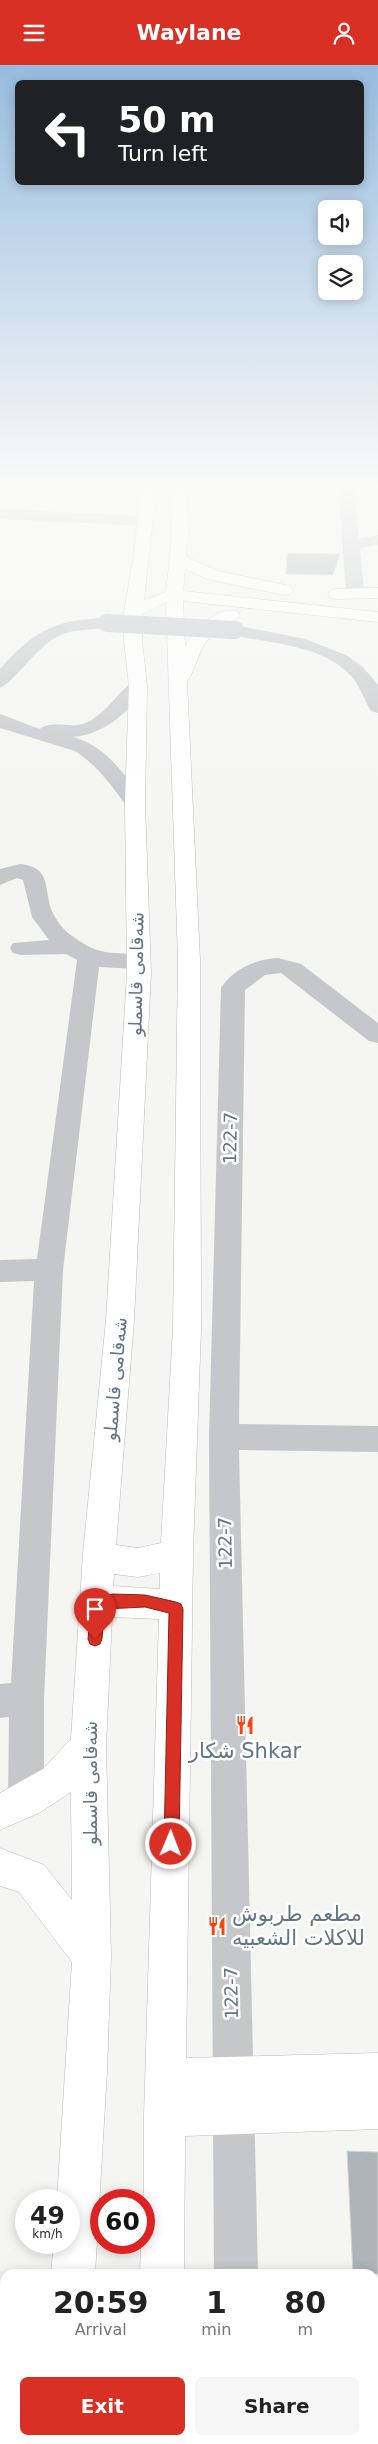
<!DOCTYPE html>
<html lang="en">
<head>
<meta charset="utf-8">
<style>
  body { margin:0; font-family:"DejaVu Sans",Cairo,sans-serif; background:#f6f6f6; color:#222; height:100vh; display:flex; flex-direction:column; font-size:19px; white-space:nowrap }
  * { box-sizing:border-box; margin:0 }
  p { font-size:16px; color:#767676 }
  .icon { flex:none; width:28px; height:28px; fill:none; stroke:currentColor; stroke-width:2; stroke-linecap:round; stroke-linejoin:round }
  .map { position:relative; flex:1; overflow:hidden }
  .details { position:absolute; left:0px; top:2204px; width:379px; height:176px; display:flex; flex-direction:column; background:#fff; border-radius:15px 15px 0 0; box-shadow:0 2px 12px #0003 }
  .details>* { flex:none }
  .hud { position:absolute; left:15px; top:15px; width:349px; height:105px; border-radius:8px; box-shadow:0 2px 12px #0003; background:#202124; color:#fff; overflow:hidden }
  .controls { position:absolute; left:318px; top:135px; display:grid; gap:10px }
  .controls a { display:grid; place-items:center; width:45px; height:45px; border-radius:8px; background:#fff; box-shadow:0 2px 12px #0003; font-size:25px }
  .speed { position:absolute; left:15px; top:2124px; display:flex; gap:10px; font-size:25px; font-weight:700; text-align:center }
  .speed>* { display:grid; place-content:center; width:65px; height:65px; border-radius:50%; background:#fff; box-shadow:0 2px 12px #0003; line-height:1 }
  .speed small { font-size:12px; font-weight:400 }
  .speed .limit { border:8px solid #d22; background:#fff; color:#111 }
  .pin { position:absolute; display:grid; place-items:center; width:42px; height:42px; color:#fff; margin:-51px -21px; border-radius:50% 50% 50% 0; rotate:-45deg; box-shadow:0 0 5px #0007 }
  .pin .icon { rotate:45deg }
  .me { position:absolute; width:55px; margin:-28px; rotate:1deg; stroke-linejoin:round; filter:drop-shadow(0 0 4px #0008) }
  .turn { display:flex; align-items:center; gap:18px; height:105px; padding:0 20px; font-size:22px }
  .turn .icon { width:65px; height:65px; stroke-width:2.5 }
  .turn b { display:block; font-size:35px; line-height:42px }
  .eta { display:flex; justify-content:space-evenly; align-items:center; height:85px; text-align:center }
  .eta b { font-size:30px; font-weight:700; line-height:35px }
  .cta { display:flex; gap:10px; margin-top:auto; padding:10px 20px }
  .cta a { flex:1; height:58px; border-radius:8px; background:#d93025; color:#fff; font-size:20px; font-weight:700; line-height:58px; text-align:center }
  .cta a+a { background:#f6f6f6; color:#222 }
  header { display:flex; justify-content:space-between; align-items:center; height:65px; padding:0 20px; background:#d93025; color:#fff; font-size:22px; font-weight:700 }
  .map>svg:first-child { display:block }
  .building { fill:#adb5ba; stroke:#d6d6d4 }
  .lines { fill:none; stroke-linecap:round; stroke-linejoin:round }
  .major-casing { stroke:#b7bbbe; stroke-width:1 }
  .minor { fill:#c4c8cb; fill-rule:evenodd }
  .major { fill:#fff; fill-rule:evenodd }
  .minor-bridge { stroke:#c4c8cb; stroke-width:18 }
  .route { fill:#d93025; stroke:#8d1f18 }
  .labels { text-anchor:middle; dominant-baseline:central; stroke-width:5; stroke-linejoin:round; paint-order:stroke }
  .street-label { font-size:18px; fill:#627584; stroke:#fff }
  .near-poi-label { font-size:21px; fill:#627584; stroke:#fff }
</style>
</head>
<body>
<header><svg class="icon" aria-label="menu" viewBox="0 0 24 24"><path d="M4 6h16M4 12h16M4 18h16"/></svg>Waylane<svg class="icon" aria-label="person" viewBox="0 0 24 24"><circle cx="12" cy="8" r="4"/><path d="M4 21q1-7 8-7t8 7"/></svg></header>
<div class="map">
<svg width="378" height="2379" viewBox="0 0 378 2379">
  <rect width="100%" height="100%" fill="#f5f5f1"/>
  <g class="building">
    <polygon points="287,488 340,489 333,510 286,509"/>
    <polygon points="347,2086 378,2087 378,2209 353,2209"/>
  </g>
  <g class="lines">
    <g class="major-casing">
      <g id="major">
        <path d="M 141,419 L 157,419 L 144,535 L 166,527 L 172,473 L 171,419 L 187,419 L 188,473 L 186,492 L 218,506 L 290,521 L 293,525 L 290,529 L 284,530 L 207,514 L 185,504 L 183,526 L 378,547 L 378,557 L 183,536 L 185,581 C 196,565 215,541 237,546 L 240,550 C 234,559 219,562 211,571 C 198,584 197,602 187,617 L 200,895 L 201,1263 L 193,1487 L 186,1993 L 378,1988 L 378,2064 L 185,2071 L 184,2209 L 140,2209 L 141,2178 L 144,2178 L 144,2051 L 159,1554 L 112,1552 L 106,1681 L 111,1891 L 107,2006 L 95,2209 L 51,2209 L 54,2178 L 69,2178 L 69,2135 L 57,2135 L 72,1897 L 19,1827 L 0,1821 L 0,1783 L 44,1800 L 72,1835 L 71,1727 L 39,1748 L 0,1765 L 0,1728 L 43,1704 L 71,1674 L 83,1489 L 106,1255 L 127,908 L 125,739 L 129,621 L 124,575 L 124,547 L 134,489 ZM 166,537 L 178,895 L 173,1263 L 161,1478 L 138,1483 L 116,1480 L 134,1255 L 151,908 L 145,739 L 147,621 L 142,575 L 142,549 ZM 160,1508 L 160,1524 L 113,1521 L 114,1509 L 138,1512 Z"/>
        <polygon points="378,523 378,533 337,534 331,533 328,529 331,525 337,524"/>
        <rect x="39" y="2375" width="46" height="4"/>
        <polygon points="137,2375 183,2375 182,2379 136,2379"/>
      </g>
    </g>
    <g class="minor">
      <polygon points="338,419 354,419 359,474 378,470 378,480 360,483 364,528 361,532 349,532 346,528"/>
      <polygon points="0,444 145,451 151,453 153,456 151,459 145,461 0,454"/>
      <path d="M 107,553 L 113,554 L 116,558 L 113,562 C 94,566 75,562 57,572 C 38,581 11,620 0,623 L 0,604 C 33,566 56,554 107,553 Z"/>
      <path d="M 235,560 L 305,574 L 346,590 L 363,602 L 378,620 L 378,648 L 371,646 C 364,635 361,623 352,612 C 323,579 269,579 229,569 L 226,565 L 229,561 Z"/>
      <path d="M 138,615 L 145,617 L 147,621 C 129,647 105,669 73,672 C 107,681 126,711 145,739 L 142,743 L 135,745 L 128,743 C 112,721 98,701 75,686 L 0,663 L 0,649 L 40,664 C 49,655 70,663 83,659 C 107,651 122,619 138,615 Z"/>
      <path d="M 20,799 C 51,802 44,822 51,844 C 56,856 64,866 75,873 C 105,895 117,884 147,892 L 150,897 L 147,902 L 139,904 L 99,902 L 63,1205 L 44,1634 L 44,1735 L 39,1748 L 26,1753 L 13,1748 L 8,1735 L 9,1652 L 0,1653 L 0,1619 L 11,1618 L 34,1216 L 0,1217 L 0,1195 L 37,1194 L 77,895 L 66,889 L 21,890 L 13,888 L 10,883 L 13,878 L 49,875 L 32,852 L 23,815 L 17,813 L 0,820 L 0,804 Z"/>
      <path d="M 278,893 L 301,899 L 378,958 L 378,978 L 369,976 L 281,908 L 265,910 L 245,925 L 239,1359 L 378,1361 L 378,1387 L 239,1385 L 258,2209 L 214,2209 L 209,1372 L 221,923 C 233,904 256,894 278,893 Z"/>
      <polygon points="216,2375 262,2375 263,2379 217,2379"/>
    </g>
    <use href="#major" class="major"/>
    <polyline class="minor-bridge" points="107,558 235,565"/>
  </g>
  <linearGradient id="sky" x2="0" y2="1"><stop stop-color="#97bcde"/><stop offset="0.56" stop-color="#fafaf9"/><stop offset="1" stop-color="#fafaf9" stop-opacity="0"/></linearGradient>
  <rect width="378" height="752" fill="url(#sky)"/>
  <polygon class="route" points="113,1529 145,1530 176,1537 181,1539 183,1544 179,1779 177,1784 171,1786 166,1784 164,1779 169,1548 145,1542 104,1544 102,1574 100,1579 95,1581 90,1579 88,1574 92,1534"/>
  <defs>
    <g id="restaurant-bare" transform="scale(1.5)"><path d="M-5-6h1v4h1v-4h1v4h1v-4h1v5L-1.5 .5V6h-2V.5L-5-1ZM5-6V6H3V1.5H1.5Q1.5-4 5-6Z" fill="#f14915" stroke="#fff" stroke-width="2.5" paint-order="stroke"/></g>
  </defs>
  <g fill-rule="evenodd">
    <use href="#restaurant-bare" x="245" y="1660"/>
    <use href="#restaurant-bare" x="217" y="1861"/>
  </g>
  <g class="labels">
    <g class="street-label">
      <text transform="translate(136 909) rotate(-89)">شەقامی قاسملو</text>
      <text transform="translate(230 1073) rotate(-89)">122-7</text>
      <text transform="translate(115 1314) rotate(-85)">شەقامی قاسملو</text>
      <text transform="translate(225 1478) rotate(-91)">122-7</text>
      <text transform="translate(90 1718) rotate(-90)">شەقامی قاسملو</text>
      <text transform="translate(231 1928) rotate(-91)">122-7</text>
    </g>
    <g class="near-poi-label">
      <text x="245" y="1686">شکار Shkar</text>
      <text x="232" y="1849" text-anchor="start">مطعم طربوش<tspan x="232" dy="24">للاكلات الشعبيه</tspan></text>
    </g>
  </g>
</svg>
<div class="controls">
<a><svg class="icon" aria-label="sound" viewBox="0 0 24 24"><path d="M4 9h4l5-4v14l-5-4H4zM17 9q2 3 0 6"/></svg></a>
<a><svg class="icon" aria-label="layers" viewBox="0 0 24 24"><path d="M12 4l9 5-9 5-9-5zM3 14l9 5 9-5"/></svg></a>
</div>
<div class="speed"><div>49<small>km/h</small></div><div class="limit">60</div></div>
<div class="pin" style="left:95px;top:1574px;background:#d93025"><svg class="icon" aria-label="arrive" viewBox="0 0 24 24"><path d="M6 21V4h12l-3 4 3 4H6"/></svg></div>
<svg class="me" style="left:171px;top:1779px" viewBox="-20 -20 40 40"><circle r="17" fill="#d93025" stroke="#fff" stroke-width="3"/><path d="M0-11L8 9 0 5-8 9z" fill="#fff"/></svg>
<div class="hud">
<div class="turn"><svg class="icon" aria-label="left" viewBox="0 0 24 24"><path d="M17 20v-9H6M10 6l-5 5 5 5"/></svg><div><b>50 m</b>Turn left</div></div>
</div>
<section class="details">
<div class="eta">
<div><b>20:59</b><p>Arrival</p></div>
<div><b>1</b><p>min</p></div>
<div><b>80</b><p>m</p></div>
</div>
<div class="cta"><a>Exit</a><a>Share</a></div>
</section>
</div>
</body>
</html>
